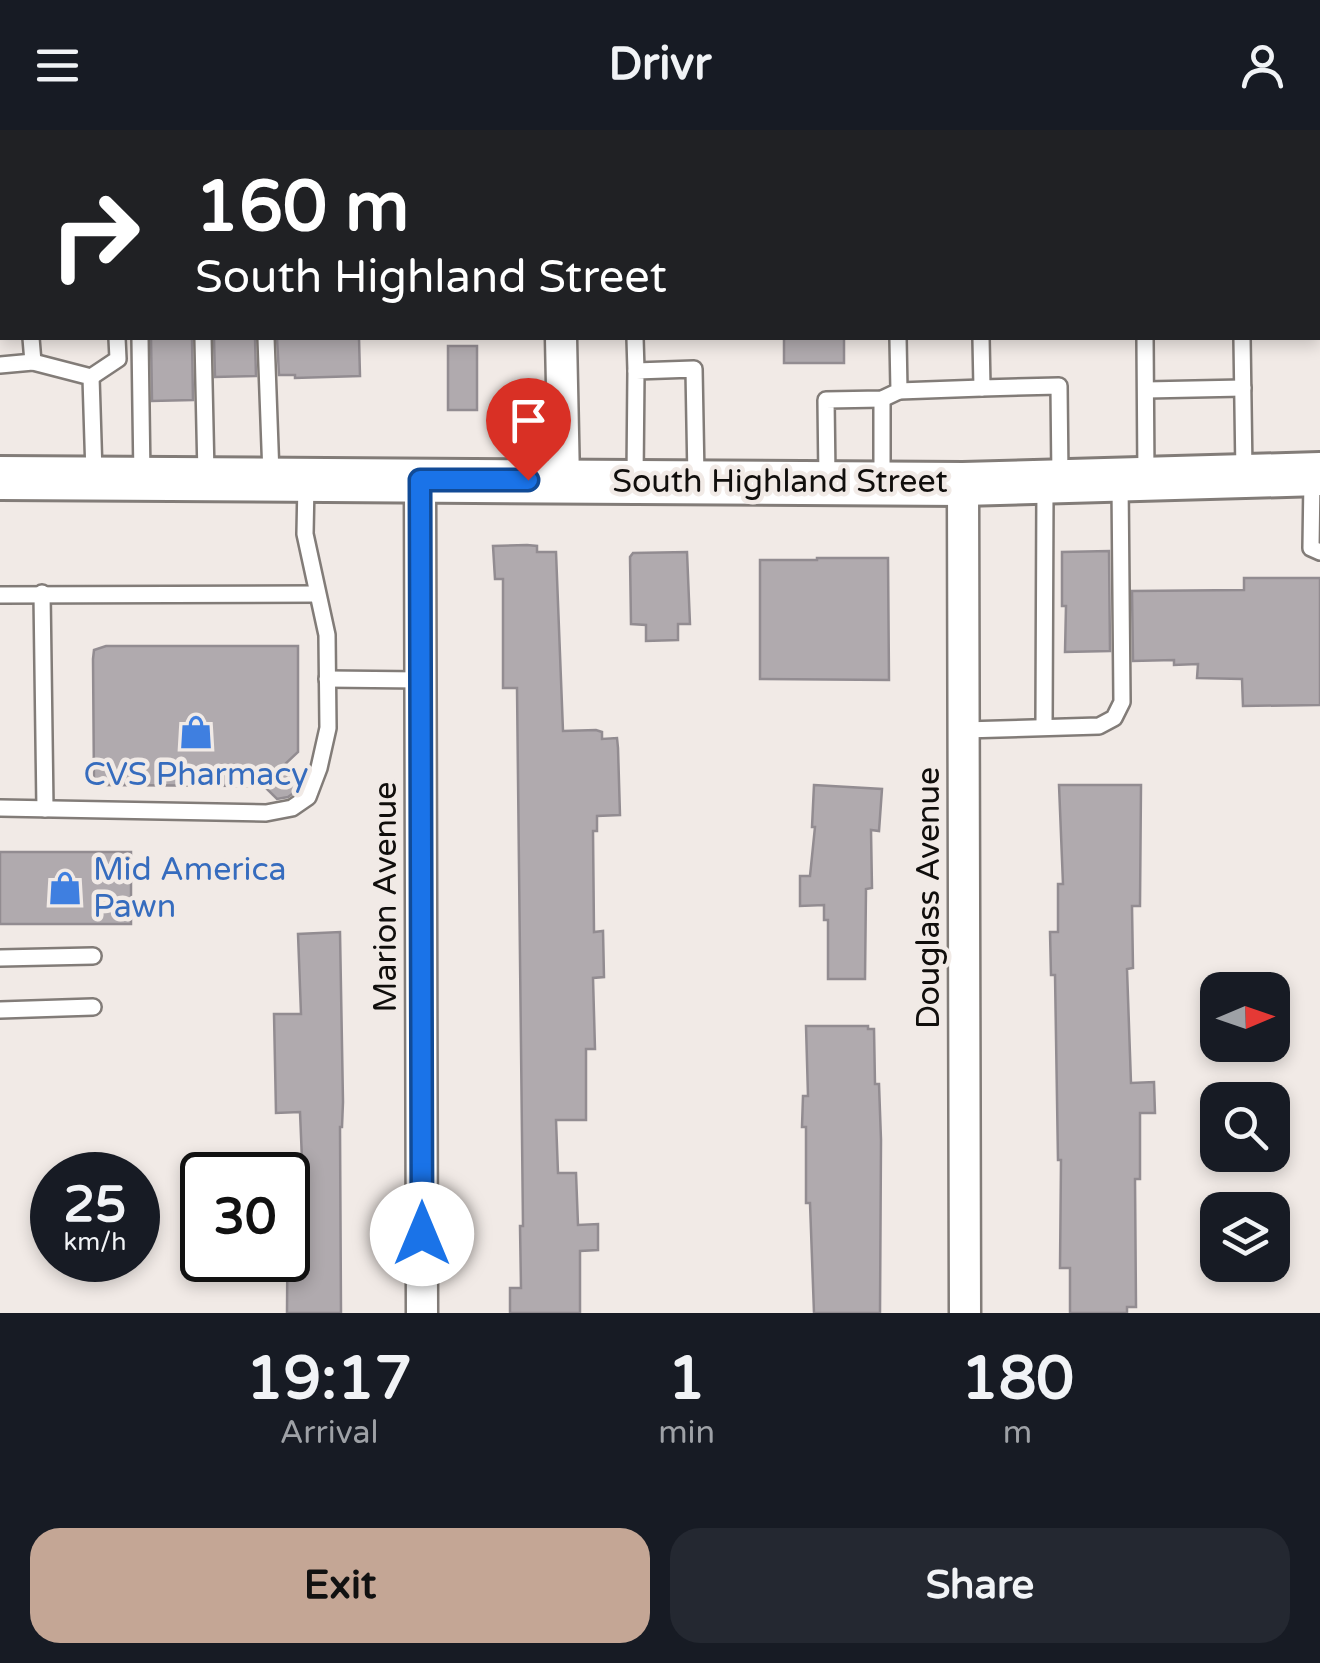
<!DOCTYPE html>
<html lang="en">
<head>
<meta charset="utf-8">
<style>
  body { margin:0; font-family:"Varela Round",sans-serif; background:#242831; color:#f1f3f6; height:100vh; display:flex; flex-direction:column; font-size:38px; white-space:nowrap }
  * { box-sizing:border-box; margin:0 }
  p { font-size:32px; color:#9ea1a6 }
  .icon { flex:none; width:55px; height:55px; fill:none; stroke:currentColor; stroke-width:2; stroke-linecap:round; stroke-linejoin:round }
  .map { position:relative; height:1183px; overflow:hidden }
  .details { display:flex; flex-direction:column; background:#171b24; flex:1 }
  .details>* { flex:none }
  .banner { position:absolute; left:0px; top:0px; width:1320px; height:210px; box-shadow:0 5px 15px #0003; background:#202124; color:#fff; overflow:hidden }
  .needle { width:65px; rotate:88deg }
  .controls { position:absolute; left:1200px; top:842px; display:grid; gap:20px }
  .controls a { display:grid; place-items:center; width:90px; height:90px; border-radius:20px; background:#171b24; box-shadow:0 5px 15px #0003; font-size:50px }
  .speed { position:absolute; left:30px; top:1022px; display:flex; gap:20px; font-size:50px; font-weight:700; text-align:center }
  .speed>* { display:grid; place-content:center; width:130px; height:130px; border-radius:50%; background:#171b24; box-shadow:0 5px 15px #0003; line-height:1 }
  .speed small { font-size:25px; font-weight:400 }
  .speed .limit { border:5px solid #111; border-radius:15px; background:#fff; color:#111 }
  .pin { position:absolute; display:grid; place-items:center; width:85px; height:85px; color:#fff; margin:-102px -42px; border-radius:50% 50% 50% 0; rotate:-45deg; box-shadow:0 0 10px #0007 }
  .pin .icon { rotate:45deg }
  .me { position:absolute; width:110px; margin:-55px; rotate:0deg; stroke-linejoin:round; filter:drop-shadow(0 0 8px #0008) }
  .turn { display:flex; align-items:center; gap:35px; height:210px; padding:0 30px; font-size:45px }
  .turn .icon { width:130px; height:130px; stroke-width:2.5 }
  .turn b { display:block; font-size:70px; line-height:85px }
  .eta { display:flex; justify-content:space-evenly; align-items:center; height:170px; text-align:center }
  .eta b { font-size:60px; font-weight:800; line-height:70px }
  .primary-button { display:flex; gap:20px; margin-top:auto; padding:20px 30px }
  .primary-button a { flex:1; height:115px; border-radius:30px; background:#c4a695; color:#111; font-size:40px; font-weight:800; line-height:115px; text-align:center }
  .primary-button a+a { background:#242831; color:#f1f3f6 }
  header { display:flex; justify-content:space-between; align-items:center; height:130px; padding:0 30px; background:#171b24; font-size:45px; font-weight:800 }
  .map>svg:first-child { display:block }
  .building { fill:#b0aaae; stroke:#928c91; stroke-width:2.5 }
  .lines { fill:none; stroke-linecap:round; stroke-linejoin:round }
  .lane-casing { stroke:#827c78; stroke-width:20 }
  .street-casing { stroke:#827c78; stroke-width:35 }
  .secondary-casing { stroke:#827c78; stroke-width:48 }
  .lane { stroke:#fff; stroke-width:15 }
  .street { stroke:#fff; stroke-width:30 }
  .secondary { stroke:#fff; stroke-width:42 }
  .route-casing { stroke:#114b97; stroke-width:25 }
  .route { stroke:#1a73e8; stroke-width:18 }
  .labels { text-anchor:middle; dominant-baseline:central; stroke-width:9; stroke-linejoin:round; paint-order:stroke }
  .street-label { font-size:32px; fill:#100e0c; stroke:#f1eae6 }
  .shop-label { font-size:32px; fill:#366cbe; stroke:#f1eae6 }
</style>
</head>
<body>
<header><svg class="icon" aria-label="menu" viewBox="0 0 24 24"><path d="M4 6h16M4 12h16M4 18h16"/></svg>Drivr<svg class="icon" aria-label="person" viewBox="0 0 24 24"><circle cx="12" cy="8" r="4"/><path d="M4 21q1-7 8-7t8 7"/></svg></header>
<div class="map">
<svg width="1320" height="1183" viewBox="0 0 1320 1183">
  <rect width="100%" height="100%" fill="#f1eae6"/>
  <g class="building">
    <polygon points="151,208 192,208 193,270 152,271"/>
    <polygon points="214,208 255,208 256,246 215,247"/>
    <polygon points="277,208 359,208 360,246 295,248 295,245 279,245"/>
    <rect x="784" y="208" width="60" height="25"/>
    <rect x="448" y="216" width="29" height="64"/>
    <polygon points="527,415 537,416 537,422 556,422 563,601 596,600 602,602 602,609 617,608 618,618 620,685 597,686 597,701 593,701 594,802 603,801 604,847 593,848 595,919 586,919 586,990 556,990 558,1043 576,1043 578,1095 598,1094 598,1120 580,1121 580,1183 510,1183 510,1158 521,1158 520,1096 523,1096 517,558 503,558 503,449 495,449 493,416"/>
    <polygon points="1109,421 1110,521 1065,522 1066,476 1062,476 1062,422"/>
    <polygon points="687,422 690,494 678,494 678,510 646,511 646,495 631,494 630,427 633,423"/>
    <polygon points="817,428 888,428 889,550 760,549 760,430 817,430"/>
    <polygon points="1244,448 1320,448 1320,575 1243,576 1242,549 1197,548 1198,534 1174,535 1174,530 1133,531 1132,461 1244,460"/>
    <polygon points="106,516 298,516 298,622 282,637 300,655 299,659 288,667 277,669 264,656 94,655 93,529 94,520"/>
    <polygon points="814,655 882,659 879,701 871,700 872,758 866,759 865,849 828,849 828,790 824,790 824,775 800,776 800,746 810,746 815,697 812,697"/>
    <polygon points="1059,655 1141,655 1140,776 1132,776 1133,838 1127,839 1131,953 1154,952 1155,983 1140,983 1140,1049 1135,1049 1136,1177 1127,1177 1127,1183 1070,1183 1070,1138 1060,1138 1061,1030 1058,1030 1055,845 1051,845 1050,802 1058,802 1058,754 1063,754"/>
    <rect x="0" y="722" width="131" height="72"/>
    <polygon points="340,802 343,972 342,997 340,997 341,1183 287,1183 288,1033 302,1030 300,982 276,983 274,884 301,884 298,804"/>
    <polygon points="806,896 868,896 868,899 874,899 875,954 879,954 881,1010 880,1183 814,1183 810,1073 806,1073 806,997 802,997 803,966 808,966"/>
  </g>
  <g class="lines">
    <g class="lane-casing">
      <g id="lane">
        <polyline points="260,0 260,2"/>
        <polyline points="0,78 2,78"/>
        <polyline points="31,208 33,232"/>
        <polyline points="140,208 142,348"/>
        <polyline points="203,208 206,345"/>
        <polyline points="266,208 271,345"/>
        <polyline points="635,208 636,241"/>
        <polyline points="981,208 982,258 1059,256 1060,348"/>
        <polyline points="1145,208 1146,348"/>
        <polyline points="1242,208 1244,343"/>
        <polyline points="0,235 33,232 91,247 94,344"/>
        <polyline points="91,247 118,229 117,208"/>
        <polyline points="1146,260 1243,258"/>
        <polyline points="899,261 982,258"/>
        <polyline points="882,269 882,350"/>
        <polyline points="635,348 636,241 694,239 696,348"/>
        <polyline points="827,348 826,270 882,269 899,261 898,208"/>
        <polyline points="1312,349 1311,418 1320,422"/>
        <polyline points="42,463 45,679"/>
        <polyline points="0,465 317,464"/>
        <polyline points="327,549 420,550"/>
        <polyline points="1044,597 1045,357"/>
        <polyline points="964,600 1099,596 1114,588 1122,572 1120,351"/>
        <polyline points="0,678 266,683 292,678 308,667 319,638 328,598 327,505 305,404 306,353"/>
        <polyline points="0,828 93,826"/>
        <polyline points="0,880 93,877"/>
      </g>
    </g>
    <g class="street-casing">
      <g id="street">
        <polyline points="557,0 557,2"/>
        <polyline points="561,208 564,351"/>
        <polyline points="420,350 422,1183"/>
        <polyline points="963,354 965,1183"/>
      </g>
    </g>
    <g class="secondary-casing">
      <polyline id="secondary" points="0,348 963,354 1320,344"/>
    </g>
    <use href="#lane" class="lane"/>
    <use href="#street" class="street"/>
    <use href="#secondary" class="secondary"/>
  </g>
  <g class="lines">
    <g class="route-casing">
      <polyline id="route" points="422,1104 420,350 528,350"/>
    </g>
    <use href="#route" class="route"/>
  </g>
  <defs>
    <g id="shop-bare" transform="scale(2.7)"><path d="M-5-2.5h2.3a2.7 3.5 0 0 1 5.4 0H5L5.5 6h-11ZM-1.5-2.5h3a1.5 2.3 0 0 0-3 0Z" fill="#3f7fe0" stroke="#f1eae6" stroke-width="2.5" paint-order="stroke"/></g>
  </defs>
  <g fill-rule="evenodd">
    <use href="#shop-bare" x="196" y="602"/>
    <use href="#shop-bare" x="65" y="758"/>
  </g>
  <g class="labels">
    <g class="street-label">
      <text x="780" y="352">South Highland Street</text>
      <text transform="translate(386 767) rotate(-90)">Marion Avenue</text>
      <text transform="translate(929 768) rotate(-90)">Douglass Avenue</text>
    </g>
    <g class="shop-label">
      <text x="196" y="645">CVS Pharmacy</text>
      <text x="93" y="740" text-anchor="start">Mid America<tspan x="93" dy="37">Pawn</tspan></text>
    </g>
  </g>
</svg>
<div class="controls">
<a><svg class="needle" viewBox="-14 -14 28 28"><path d="M0-13l5 13h-10z" fill="#e53935"/><path d="M0 13l5-13h-10z" fill="#9ea1a6"/></svg></a>
<a><svg class="icon" aria-label="search" viewBox="0 0 24 24"><circle cx="10" cy="10" r="6"/><path d="M15 15l6 6"/></svg></a>
<a><svg class="icon" aria-label="layers" viewBox="0 0 24 24"><path d="M12 4l9 5-9 5-9-5zM3 14l9 5 9-5"/></svg></a>
</div>
<div class="speed"><div>25<small>km/h</small></div><div class="limit">30</div></div>
<div class="pin" style="left:528px;top:350px;background:#d93025"><svg class="icon" aria-label="arrive" viewBox="0 0 24 24"><path d="M6 21V4h12l-3 4 3 4H6"/></svg></div>
<svg class="me" style="left:422px;top:1104px" viewBox="-20 -20 40 40"><circle r="19" fill="#fff"/><path d="M0-13L10 11 0 6-10 11z" fill="#1a73e8"/></svg>
<div class="banner">
<div class="turn"><svg class="icon" aria-label="right" viewBox="0 0 24 24"><path d="M7 20v-9h11M14 6l5 5-5 5"/></svg><div><b>160 m</b>South Highland Street</div></div>
</div>
</div>
<section class="details">
<div class="eta">
<div><b>19:17</b><p>Arrival</p></div>
<div><b>1</b><p>min</p></div>
<div><b>180</b><p>m</p></div>
</div>
<div class="primary-button"><a>Exit</a><a>Share</a></div>
</section>
</body>
</html>
